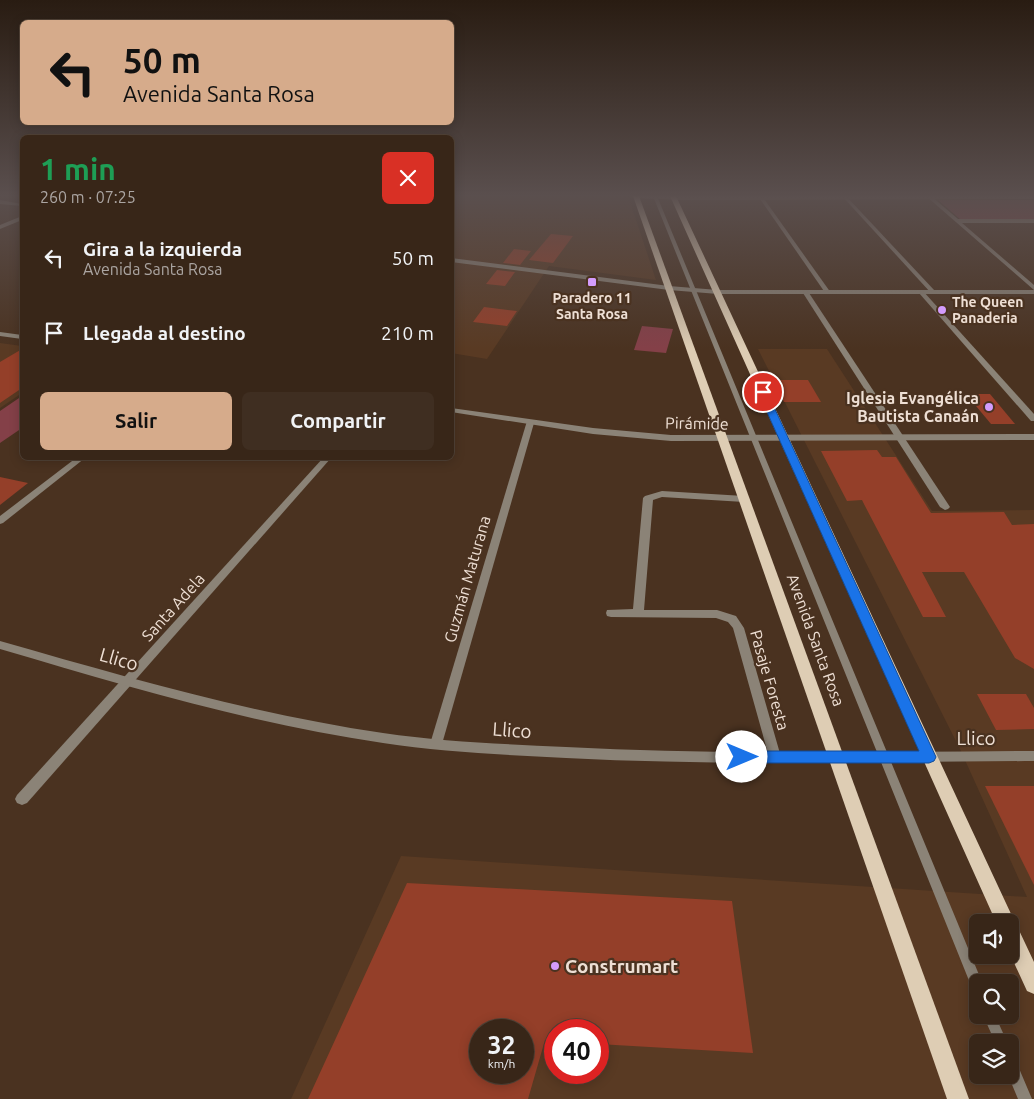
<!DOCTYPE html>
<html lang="es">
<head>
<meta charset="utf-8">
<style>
  body { margin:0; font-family:Ubuntu,sans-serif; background:#3f2e21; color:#f1f3f6; height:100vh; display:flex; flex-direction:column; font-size:19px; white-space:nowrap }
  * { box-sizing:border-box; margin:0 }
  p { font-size:16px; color:#aba5a2 }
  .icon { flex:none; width:28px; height:28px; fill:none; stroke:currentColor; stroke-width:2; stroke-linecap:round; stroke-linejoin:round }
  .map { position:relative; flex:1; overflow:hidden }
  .panel { position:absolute; left:20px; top:135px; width:434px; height:325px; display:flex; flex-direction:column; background:#382618; border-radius:8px; box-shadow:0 2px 12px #0003,0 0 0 1px #524337 }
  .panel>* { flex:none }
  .banner { position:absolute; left:20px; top:20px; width:434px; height:105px; border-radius:8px; box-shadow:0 2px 12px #0003,0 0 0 1px #524337; background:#d6ab8b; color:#111; overflow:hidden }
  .controls { position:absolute; left:969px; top:914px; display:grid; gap:10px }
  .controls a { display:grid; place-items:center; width:50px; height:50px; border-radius:8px; background:#382618; box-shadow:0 2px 12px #0003,0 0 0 1px #524337; font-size:25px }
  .speed { position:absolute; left:469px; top:1019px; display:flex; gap:10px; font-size:25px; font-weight:700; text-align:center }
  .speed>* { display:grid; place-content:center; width:65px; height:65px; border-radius:50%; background:#382618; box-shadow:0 2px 12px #0003,0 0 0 1px #524337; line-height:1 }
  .speed small { font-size:12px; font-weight:400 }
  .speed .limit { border:8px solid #d22; background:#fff; color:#111 }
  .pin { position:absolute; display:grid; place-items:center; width:42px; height:42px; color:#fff; margin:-21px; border:2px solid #fff; border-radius:50%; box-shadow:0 1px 5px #0007 }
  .me { position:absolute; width:55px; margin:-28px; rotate:90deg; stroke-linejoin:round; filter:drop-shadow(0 0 4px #0008) }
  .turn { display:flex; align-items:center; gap:18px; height:105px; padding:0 20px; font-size:22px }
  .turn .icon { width:65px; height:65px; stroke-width:2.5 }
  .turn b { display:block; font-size:35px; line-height:42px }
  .round { display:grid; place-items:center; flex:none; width:52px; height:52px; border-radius:8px; background:#3f2e21 }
  .headline { display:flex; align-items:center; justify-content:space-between; height:85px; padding:0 20px }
  h1 { font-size:30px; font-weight:700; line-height:38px; color:#1e9e55 }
  .button { display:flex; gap:10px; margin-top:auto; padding:10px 20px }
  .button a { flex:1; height:58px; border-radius:8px; background:#d6ab8b; color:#111; font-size:20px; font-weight:700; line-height:58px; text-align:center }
  .button a+a { background:#3f2e21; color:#f1f3f6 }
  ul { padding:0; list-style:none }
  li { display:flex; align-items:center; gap:15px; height:75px; padding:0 20px }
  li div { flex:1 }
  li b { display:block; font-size:19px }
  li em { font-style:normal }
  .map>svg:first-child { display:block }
  .built { fill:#593a23; fill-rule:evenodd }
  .green { fill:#844048 }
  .building { fill:#943f29; fill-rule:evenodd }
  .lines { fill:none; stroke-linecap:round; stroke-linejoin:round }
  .service { fill:#8b8377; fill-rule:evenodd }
  .minor { fill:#8b8377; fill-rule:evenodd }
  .tertiary { fill:#8b8377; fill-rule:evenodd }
  .primary { fill:#decdb4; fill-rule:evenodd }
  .route { fill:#1a73e8; stroke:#114b97 }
  .poi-dot { fill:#d39cfc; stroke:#4a3220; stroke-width:2 }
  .labels { text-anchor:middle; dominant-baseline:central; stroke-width:4.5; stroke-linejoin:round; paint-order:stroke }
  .far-poi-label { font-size:14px; font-weight:bold; fill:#eedfd4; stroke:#4a3220 }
  .poi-label { font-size:16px; font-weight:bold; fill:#eedfd4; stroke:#4a3220; text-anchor:end }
  .street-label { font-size:16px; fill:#eedfd4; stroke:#4a3220 }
  .near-street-label { font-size:19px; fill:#eedfd4; stroke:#4a3220 }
  .near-poi-label { font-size:19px; font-weight:bold; fill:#eedfd4; stroke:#4a3220; text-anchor:start }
</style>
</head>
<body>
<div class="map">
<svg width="1034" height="1099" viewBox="0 0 1034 1099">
  <rect width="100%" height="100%" fill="#4a3220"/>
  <g class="built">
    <polygon points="451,196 628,196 656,280 549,266 487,359 451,353"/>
    <polygon points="0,343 22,346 22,393 0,408"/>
    <path d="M 758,349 L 827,349 L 932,511 L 1034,510 L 1034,1099 L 291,1099 L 401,856 L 1027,897 L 960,749 ZM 978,922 L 1010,922 L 1010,955 L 978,955 ZM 978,982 L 1010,982 L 1010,1015 L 978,1015 ZM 480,1030 L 522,1030 L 522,1072 L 480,1072 ZM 555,1030 L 598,1030 L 598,1072 L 555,1072 ZM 978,1042 L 1010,1042 L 1010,1075 L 978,1075 Z"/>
  </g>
  <g class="green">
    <polygon points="938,200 1034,200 1034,220 961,220"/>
    <polygon points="642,326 673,329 666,353 634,350"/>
    <polygon points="22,396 22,428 0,443 0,411"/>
  </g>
  <g class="building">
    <polygon points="551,234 573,236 553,263 529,260"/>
    <polygon points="514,249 531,251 520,265 503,263"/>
    <polygon points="497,270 515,272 505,286 486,284"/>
    <polygon points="484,307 517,311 507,326 473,322"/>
    <polygon points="22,349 22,388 0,403 0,362"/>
    <polygon points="773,380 808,380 821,402 784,402"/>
    <polygon points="966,394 990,394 1015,424 991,424"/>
    <polygon points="877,450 882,457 896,457 931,513 1004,512 1012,525 1034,524 1034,669 1015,658 964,572 922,572 946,617 923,617 865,506 862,500 847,501 821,451"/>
    <polygon points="0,477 28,483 0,505"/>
    <polygon points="977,694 1026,694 1034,708 1034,729 996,730"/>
    <polygon points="985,786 1034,786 1034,885"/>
    <path d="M 407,883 L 732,901 L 753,1053 L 598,1044 L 598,1030 L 555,1030 L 555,1041 L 545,1040 L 528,1099 L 308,1099 ZM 480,1030 L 522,1030 L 522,1072 L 480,1072 Z"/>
  </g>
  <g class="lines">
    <g class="service">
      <polygon points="653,196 657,196 982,982 978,982 978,994 974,992 972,988"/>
      <polygon points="983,1015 995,1015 1007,1042 995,1042"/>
      <polygon points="1010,1058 1015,1059 1032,1099 1018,1099 1008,1075 1010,1075"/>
    </g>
    <g class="minor">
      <polygon points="758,196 762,196 831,293 830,294 826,294"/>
      <polygon points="842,196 846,196 935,291 935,293 931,293"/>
      <polygon points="926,196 931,196 958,219 1034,219 1034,223 962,223 1034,285 1034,290"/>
      <polygon points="806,291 809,293 950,507 948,509 945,510 940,507 803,293"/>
      <polygon points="919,291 923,291 1034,414 1034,421 1031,421 919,293"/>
      <polygon points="527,421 530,421 534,423 442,744 440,748 436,749 432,748 430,744"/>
      <polygon points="76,458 85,458 3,523 0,524 0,516"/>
      <polygon points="323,458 331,458 27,803 22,805 17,803 15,799 17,795"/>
      <polygon points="662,491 744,496 749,499 744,502 662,497 653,500 644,610 717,610 736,616 744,628 781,757 780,761 775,762 770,761 769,757 733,628 728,622 716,618 611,617 607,616 606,613 607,610 633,609 643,498 645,496"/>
    </g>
    <g class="tertiary">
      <polygon points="632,196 1034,196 1034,199 686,200 634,198"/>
      <polygon points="0,200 22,204 22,206 0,204"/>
      <polygon points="22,216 22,220 0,229 0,225"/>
      <polygon points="451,258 669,286 718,290 1034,290 1034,294 718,294 669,290 451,262"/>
      <polygon points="0,332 22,335 22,339 0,336"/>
      <polygon points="451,408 593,428 671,435 1034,434 1034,440 671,441 593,434 451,412"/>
      <path d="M 0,641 C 126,677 253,714 383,733 C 444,742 505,744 566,747 C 722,755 878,752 1034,751 L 1034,761 C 878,762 722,766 566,758 C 505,755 443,752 383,743 C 252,724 126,686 0,649 Z"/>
    </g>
    <g class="primary">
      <polygon points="633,196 639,196 969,1099 947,1099"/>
      <polygon points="670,196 676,196 1012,916 1014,922 1013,925 1017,926 1034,962 1034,994 1027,991 1010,954 1010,922 996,922"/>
    </g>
  </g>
  <linearGradient id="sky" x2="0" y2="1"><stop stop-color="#291c12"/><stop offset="0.56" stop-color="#5a4f4e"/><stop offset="1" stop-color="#5a4f4e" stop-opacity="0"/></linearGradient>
  <rect width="1034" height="349" fill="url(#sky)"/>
  <polygon class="route" points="763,389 767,392 936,757 934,761 929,763 742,763 737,761 734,757 737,753 742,751 919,751 758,392"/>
  <g class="poi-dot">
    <rect x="587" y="277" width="10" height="10" rx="2.5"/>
    <circle cx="942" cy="310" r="5"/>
    <circle cx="989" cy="407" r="5"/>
    <circle cx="555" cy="966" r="5"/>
  </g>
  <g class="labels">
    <g class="far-poi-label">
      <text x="592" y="298">Paradero 11<tspan x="592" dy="16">Santa Rosa</tspan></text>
      <text x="952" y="302" text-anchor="start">The Queen<tspan x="952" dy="16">Panaderia</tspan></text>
    </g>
    <g class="poi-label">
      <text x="979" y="398">Iglesia Evangélica<tspan x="979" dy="18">Bautista Canaán</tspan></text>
    </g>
    <g class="street-label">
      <text transform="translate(697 423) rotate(1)">Pirámide</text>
      <text transform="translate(467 579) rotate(-74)">Guzmán Maturana</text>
      <text transform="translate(173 607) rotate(-48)">Santa Adela</text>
      <text transform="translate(816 640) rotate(70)">Avenida Santa Rosa</text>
      <text transform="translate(770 680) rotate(74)">Pasaje Foresta</text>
    </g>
    <g class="near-street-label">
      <text transform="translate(119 659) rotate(16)">Llico</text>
      <text transform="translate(512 730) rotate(4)">Llico</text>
      <text x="976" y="738">Llico</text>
    </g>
    <g class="near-poi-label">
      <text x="565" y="966">Construmart</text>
    </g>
  </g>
</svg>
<div class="controls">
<a><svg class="icon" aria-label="sound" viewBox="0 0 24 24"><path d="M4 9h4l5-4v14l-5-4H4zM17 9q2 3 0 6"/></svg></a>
<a><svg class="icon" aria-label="search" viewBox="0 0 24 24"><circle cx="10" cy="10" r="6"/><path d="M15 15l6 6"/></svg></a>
<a><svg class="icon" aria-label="layers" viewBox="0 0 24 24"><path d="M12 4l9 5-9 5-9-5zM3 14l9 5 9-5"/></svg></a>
</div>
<div class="speed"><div>32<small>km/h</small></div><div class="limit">40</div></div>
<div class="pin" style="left:763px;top:392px;background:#d93025"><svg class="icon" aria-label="arrive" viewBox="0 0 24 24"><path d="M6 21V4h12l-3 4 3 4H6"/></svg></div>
<svg class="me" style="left:742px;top:757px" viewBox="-20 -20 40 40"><circle r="19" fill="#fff"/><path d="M0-13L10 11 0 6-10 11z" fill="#1a73e8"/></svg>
<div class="banner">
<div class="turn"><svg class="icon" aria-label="left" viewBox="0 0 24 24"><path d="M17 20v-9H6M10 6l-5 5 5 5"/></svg><div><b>50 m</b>Avenida Santa Rosa</div></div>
</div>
<section class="panel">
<div class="headline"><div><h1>1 min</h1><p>260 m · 07:25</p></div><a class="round" style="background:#d93025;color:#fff"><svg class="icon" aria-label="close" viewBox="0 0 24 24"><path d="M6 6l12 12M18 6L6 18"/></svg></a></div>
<ul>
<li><svg class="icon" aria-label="left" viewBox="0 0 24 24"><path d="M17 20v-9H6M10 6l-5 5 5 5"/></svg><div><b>Gira a la izquierda</b><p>Avenida Santa Rosa</p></div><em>50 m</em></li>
<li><svg class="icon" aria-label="arrive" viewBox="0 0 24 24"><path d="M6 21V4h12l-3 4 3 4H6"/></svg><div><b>Llegada al destino</b></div><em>210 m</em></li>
</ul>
<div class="button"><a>Salir</a><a>Compartir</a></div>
</section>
</div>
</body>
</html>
